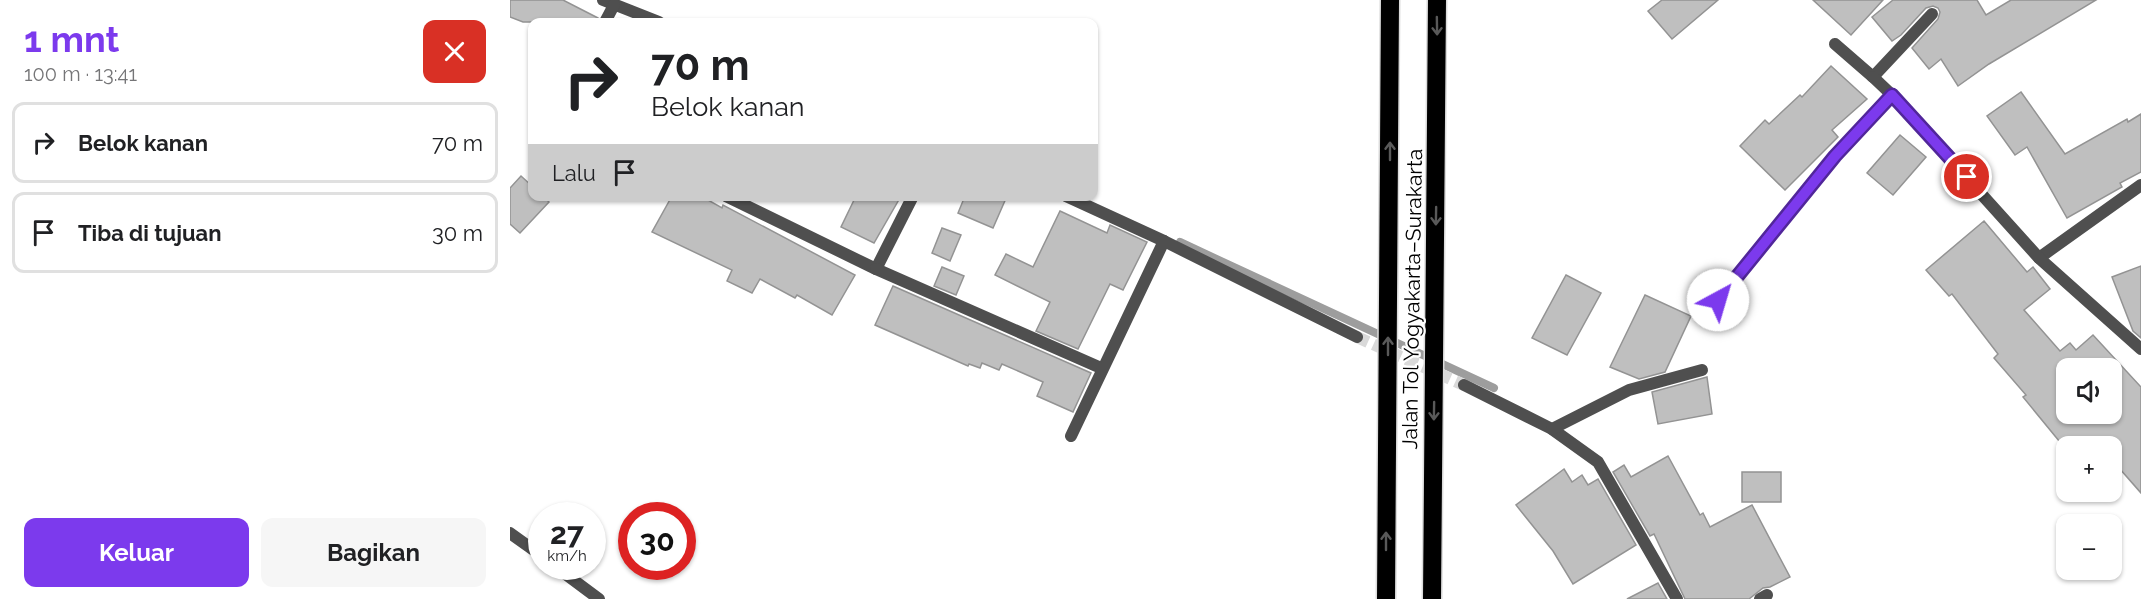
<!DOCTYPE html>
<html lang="id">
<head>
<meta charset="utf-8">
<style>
  body { margin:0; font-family:Raleway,sans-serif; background:#f6f6f6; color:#202124; height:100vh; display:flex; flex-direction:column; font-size:22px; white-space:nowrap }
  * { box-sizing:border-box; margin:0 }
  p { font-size:20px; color:#757577 }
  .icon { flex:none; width:33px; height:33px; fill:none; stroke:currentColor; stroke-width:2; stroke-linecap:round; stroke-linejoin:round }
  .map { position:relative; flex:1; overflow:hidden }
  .sheet { display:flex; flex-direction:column; background:#fff; width:510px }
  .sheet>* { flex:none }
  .hud { position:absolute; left:18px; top:18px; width:570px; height:183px; border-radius:12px; box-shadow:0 2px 4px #0004; background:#fff; color:#202124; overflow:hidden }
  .controls { position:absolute; left:1546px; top:358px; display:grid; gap:12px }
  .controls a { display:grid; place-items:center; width:66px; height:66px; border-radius:12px; background:#fff; box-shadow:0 2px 4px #0004; font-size:30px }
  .speed { position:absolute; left:18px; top:502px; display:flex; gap:12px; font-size:30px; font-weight:700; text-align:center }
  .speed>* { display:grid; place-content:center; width:78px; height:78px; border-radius:50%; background:#fff; box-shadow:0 2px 4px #0004; line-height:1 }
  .speed small { font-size:15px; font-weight:400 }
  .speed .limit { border:9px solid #d22; background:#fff; color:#111 }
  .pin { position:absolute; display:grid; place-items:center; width:51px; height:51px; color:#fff; margin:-26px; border:3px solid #fff; border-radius:50%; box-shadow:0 2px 6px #0007 }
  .me { position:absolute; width:66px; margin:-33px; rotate:39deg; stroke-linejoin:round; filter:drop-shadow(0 0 4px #0008) }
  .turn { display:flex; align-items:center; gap:21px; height:126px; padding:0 24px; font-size:27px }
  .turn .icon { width:78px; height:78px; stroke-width:2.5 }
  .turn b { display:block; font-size:42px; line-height:51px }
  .then { display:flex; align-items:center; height:57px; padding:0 24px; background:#0003; gap:12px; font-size:22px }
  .round { display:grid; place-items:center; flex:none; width:63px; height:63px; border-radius:12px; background:#f6f6f6 }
  .summary { display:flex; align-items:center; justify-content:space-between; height:102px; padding:0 24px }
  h1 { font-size:36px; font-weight:700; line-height:45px; color:#7c3aed }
  .cta { display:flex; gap:12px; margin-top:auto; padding:12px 24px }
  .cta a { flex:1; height:69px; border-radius:12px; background:#7c3aed; color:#fff; font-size:24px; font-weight:700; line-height:69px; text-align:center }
  .cta a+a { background:#f6f6f6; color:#202124 }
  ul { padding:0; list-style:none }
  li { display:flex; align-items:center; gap:18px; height:81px; margin:0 12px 9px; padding:0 12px; border:3px solid #e0e0e0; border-radius:12px }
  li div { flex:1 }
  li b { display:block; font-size:22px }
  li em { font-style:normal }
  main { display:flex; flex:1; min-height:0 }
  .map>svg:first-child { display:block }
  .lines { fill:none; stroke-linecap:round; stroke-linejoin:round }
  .stream { stroke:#9d9d9d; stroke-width:8 }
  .building { fill:#bfbfbf; stroke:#939393; stroke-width:1.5; fill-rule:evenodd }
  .minor-tunnel { stroke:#d9d9d9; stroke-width:12; stroke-dasharray:12 6; stroke-linecap:butt }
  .motorway-casing { stroke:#dbdbdb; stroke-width:21 }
  .minor { stroke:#4f4f4f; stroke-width:12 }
  .motorway { stroke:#000; stroke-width:18 }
  .oneway { stroke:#595959 }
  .route-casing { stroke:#51269a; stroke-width:15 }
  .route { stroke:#7c3aed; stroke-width:10 }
  .labels { text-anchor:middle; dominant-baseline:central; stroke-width:4.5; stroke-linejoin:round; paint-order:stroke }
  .street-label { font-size:21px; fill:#000; stroke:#fff }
</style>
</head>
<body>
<main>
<section class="sheet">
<div class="summary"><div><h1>1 mnt</h1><p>100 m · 13:41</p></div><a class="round" style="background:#d93025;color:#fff"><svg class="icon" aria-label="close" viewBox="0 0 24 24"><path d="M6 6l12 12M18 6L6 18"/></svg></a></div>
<ul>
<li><svg class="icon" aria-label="right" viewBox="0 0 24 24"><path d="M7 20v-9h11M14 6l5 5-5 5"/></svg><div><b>Belok kanan</b></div><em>70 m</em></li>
<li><svg class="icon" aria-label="arrive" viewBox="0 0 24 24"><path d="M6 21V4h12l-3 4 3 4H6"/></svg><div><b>Tiba di tujuan</b></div><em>30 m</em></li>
</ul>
<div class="cta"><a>Keluar</a><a>Bagikan</a></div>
</section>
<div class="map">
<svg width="1631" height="599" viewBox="0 0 1631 599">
  <rect width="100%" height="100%" fill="#fff"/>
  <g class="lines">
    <polyline class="stream" points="670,242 984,388"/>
  </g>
  <g class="building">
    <polygon points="0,0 53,0 88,18 87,22 13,22 0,17"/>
    <polygon points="1152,0 1208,0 1162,39 1138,11"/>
    <polygon points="1303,0 1373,0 1341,35"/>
    <polygon points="1383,0 1467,0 1476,15 1501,0 1586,0 1479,64 1448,86 1431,59 1419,69 1402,48 1428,19 1430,12 1428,8 1423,6 1416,8 1391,35 1382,41 1362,17"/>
    <polygon points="1321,66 1357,99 1322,130 1328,137 1275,190 1230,146 1255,120 1259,124 1290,95 1292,97"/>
    <polygon points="1511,92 1555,154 1617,119 1618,122 1631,114 1631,172 1610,183 1612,187 1557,218 1517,147 1505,155 1477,116"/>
    <polygon points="1390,135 1416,157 1383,195 1357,173"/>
    <polygon points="11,176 22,186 22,196 33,196 39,202 10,233 0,224 0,188"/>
    <polygon points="162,196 191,196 212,208 213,205 345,275 322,315 287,295 285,298 250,279 242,293 217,281 222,270 142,232"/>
    <polygon points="346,196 391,196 364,243 331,227"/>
    <polygon points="455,196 497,196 483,228 448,213"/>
    <polygon points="550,211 597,233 600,225 637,242 613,290 600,284 568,349 526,331 540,302 485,275 496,254 523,267"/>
    <path d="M 1474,221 L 1517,272 L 1523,267 L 1540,289 L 1514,310 L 1550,351 L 1560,343 L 1566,350 L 1583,335 L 1631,387 L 1631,493 L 1602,460 L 1602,447 L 1554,447 L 1513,397 L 1516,395 L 1484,358 L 1488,354 L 1442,294 L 1439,296 L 1416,270 ZM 1557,369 L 1602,369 L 1602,414 L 1557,414 Z"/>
    <polygon points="432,228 451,235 440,261 422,253"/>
    <polygon points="1631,266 1631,338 1623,331 1602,277"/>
    <polygon points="432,267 454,276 446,295 424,286"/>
    <polygon points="1056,275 1091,293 1057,355 1022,338"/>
    <polygon points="383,286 581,373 563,412 527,396 533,382 492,364 489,370 472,363 470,368 459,364 458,366 365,325"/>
    <polygon points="1135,295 1181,316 1155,372 1129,379 1100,367"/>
    <polygon points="1197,377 1202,414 1148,424 1142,392"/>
    <polygon points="1158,456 1190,515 1193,513 1200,527 1242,505 1280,577 1260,587 1253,588 1239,599 1175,599 1144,534 1140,536 1103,472 1114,465 1121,477"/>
    <polygon points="1054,469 1062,482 1072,475 1078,485 1088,479 1126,545 1063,584 1043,551 1006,505"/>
    <rect x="1232" y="472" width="39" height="30"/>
    <polygon points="1148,583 1157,599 1117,599"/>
  </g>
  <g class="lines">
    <polyline class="minor-tunnel" points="847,337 954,385"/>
    <g class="motorway-casing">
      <g id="motorway">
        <polyline points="876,599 880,0"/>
        <polyline points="922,599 927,0"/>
      </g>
    </g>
    <g class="minor">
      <polyline points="93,0 149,22"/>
      <polyline points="95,22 104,5"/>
      <polyline points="1325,44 1363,77 1422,14"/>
      <polyline points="1363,77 1382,95"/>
      <polyline points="216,196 366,269 403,196"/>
      <polyline points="556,196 654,241 847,337"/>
      <polyline points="1529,258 1631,185"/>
      <polyline points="366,269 591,368"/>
      <polyline points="1208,300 1325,156 1382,95 1529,258 1631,349"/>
      <polyline points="954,385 1042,429 1088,462 1167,599"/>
      <polyline points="1042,429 1119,390 1192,370"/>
      <polyline points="561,436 654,241"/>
      <polyline points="0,533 32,556"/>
      <polyline points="46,567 89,599"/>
      <polyline points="1250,599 1257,595"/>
    </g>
    <use href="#motorway" class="motorway"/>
  </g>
  <defs><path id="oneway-shaft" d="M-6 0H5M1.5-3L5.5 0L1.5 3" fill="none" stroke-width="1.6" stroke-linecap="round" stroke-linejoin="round" transform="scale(1.5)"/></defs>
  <g class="oneway">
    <use href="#oneway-shaft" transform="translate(927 26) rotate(89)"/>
    <use href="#oneway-shaft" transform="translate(880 151) rotate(-90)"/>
    <use href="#oneway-shaft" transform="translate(926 216) rotate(91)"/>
    <use href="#oneway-shaft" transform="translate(878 346) rotate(-90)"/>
    <use href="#oneway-shaft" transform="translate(924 411) rotate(91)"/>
    <use href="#oneway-shaft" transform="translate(876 541) rotate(-90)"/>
  </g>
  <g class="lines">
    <g class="route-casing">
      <polyline id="route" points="1208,300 1325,156 1382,95 1457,177"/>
    </g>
    <use href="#route" class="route"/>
  </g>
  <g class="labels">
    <g class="street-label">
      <text transform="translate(902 299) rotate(-89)">Jalan Tol Yogyakarta–Surakarta</text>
    </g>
  </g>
</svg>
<div class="controls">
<a><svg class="icon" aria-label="sound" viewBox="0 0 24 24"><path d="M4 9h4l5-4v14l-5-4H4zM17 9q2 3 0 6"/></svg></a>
<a>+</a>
<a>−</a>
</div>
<div class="speed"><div>27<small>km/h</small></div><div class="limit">30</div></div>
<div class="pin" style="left:1457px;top:177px;background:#d93025"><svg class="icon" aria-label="arrive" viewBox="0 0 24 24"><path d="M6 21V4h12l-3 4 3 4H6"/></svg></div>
<svg class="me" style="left:1208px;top:300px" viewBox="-20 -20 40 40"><circle r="19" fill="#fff"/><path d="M0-13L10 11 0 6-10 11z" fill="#7c3aed"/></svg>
<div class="hud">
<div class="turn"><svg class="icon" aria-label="right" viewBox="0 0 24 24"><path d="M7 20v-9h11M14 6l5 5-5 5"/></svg><div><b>70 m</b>Belok kanan</div></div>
<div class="then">Lalu<svg class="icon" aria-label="arrive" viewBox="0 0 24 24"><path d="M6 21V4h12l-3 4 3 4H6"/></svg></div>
</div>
</div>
</main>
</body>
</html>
